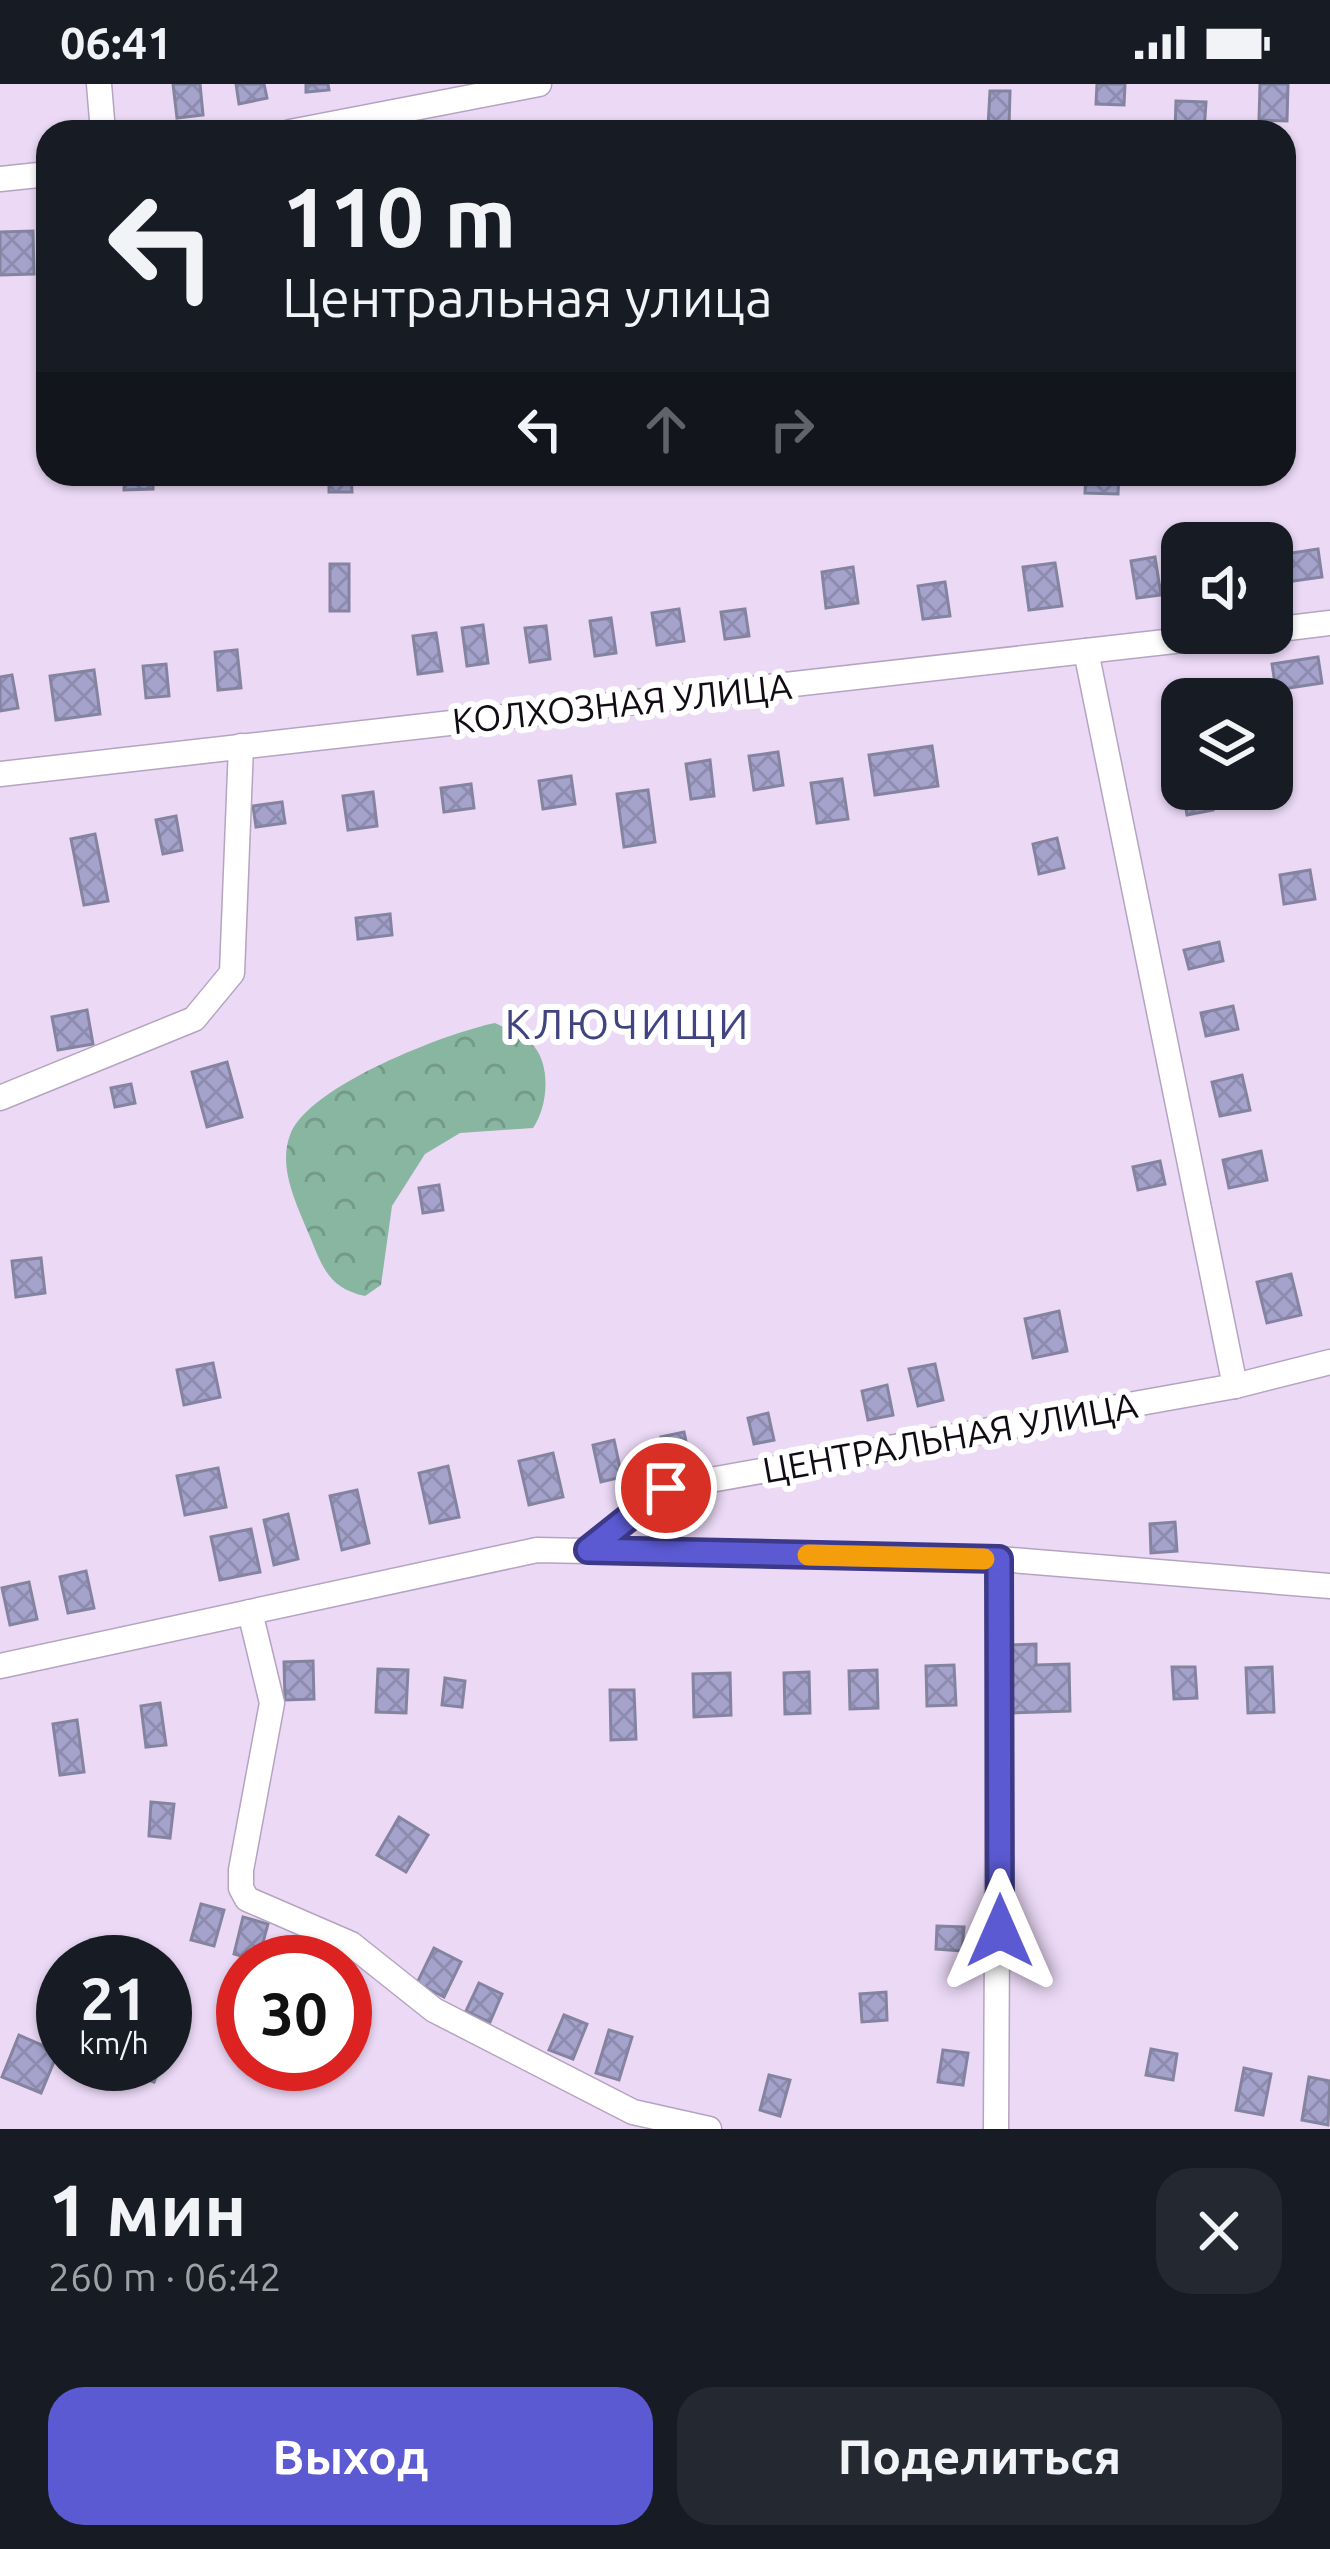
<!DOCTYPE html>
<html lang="ru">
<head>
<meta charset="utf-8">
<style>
  body { margin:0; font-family:Ubuntu,sans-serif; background:#242831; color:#f1f3f6; height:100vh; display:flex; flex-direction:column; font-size:45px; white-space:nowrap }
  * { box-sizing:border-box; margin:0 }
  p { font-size:39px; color:#9ea1a6 }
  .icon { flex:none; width:66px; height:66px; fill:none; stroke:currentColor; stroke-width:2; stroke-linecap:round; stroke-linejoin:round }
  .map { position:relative; height:2045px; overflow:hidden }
  .drawer { display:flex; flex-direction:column; background:#171b24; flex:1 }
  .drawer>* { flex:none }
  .top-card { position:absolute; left:36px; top:36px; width:1260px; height:366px; border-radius:36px; box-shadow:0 3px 9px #0004; background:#171b24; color:#f1f3f6; overflow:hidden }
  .controls { position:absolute; left:1161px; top:438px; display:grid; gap:24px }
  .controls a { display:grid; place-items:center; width:132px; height:132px; border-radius:24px; background:#171b24; box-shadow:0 3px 9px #0004; font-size:60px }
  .speed { position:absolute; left:36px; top:1851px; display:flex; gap:24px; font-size:60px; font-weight:700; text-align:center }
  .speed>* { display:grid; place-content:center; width:156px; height:156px; border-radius:50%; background:#171b24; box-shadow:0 3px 9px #0004; line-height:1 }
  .speed small { font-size:30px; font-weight:400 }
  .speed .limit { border:18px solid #d22; background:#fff; color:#111 }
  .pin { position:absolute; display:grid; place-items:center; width:102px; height:102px; color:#fff; margin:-51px; border:6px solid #fff; border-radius:50%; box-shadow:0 3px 12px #0007 }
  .me { position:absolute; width:132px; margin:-66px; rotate:0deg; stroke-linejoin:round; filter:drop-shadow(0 0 9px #0008) }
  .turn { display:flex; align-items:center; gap:42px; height:252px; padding:0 48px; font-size:54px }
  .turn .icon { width:156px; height:156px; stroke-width:2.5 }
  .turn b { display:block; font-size:84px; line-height:102px }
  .lanes { display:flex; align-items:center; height:114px; padding:0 48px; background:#0003; justify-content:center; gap:60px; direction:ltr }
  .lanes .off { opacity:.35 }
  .round { display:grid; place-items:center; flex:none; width:126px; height:126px; border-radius:36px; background:#242831 }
  .head { display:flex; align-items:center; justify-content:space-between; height:204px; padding:0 48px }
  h1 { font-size:72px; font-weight:600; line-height:90px }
  .cta { display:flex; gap:24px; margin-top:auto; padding:24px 48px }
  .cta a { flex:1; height:138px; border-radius:36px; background:#5c5ad2; color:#fff; font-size:48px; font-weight:600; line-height:138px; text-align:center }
  .cta a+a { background:#242831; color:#f1f3f6 }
  .status { display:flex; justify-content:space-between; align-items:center; height:84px; padding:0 60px; background:#171b24; direction:ltr }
  .status svg { height:33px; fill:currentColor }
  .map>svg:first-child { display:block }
  .forest { fill:url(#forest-crowns) }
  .building { fill:url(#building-cross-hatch); stroke:#8584a0; stroke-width:3 }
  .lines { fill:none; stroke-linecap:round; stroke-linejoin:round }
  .minor-casing { stroke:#b5a4c0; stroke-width:27 }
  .minor { stroke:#fff; stroke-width:24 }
  .route-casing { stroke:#3c3a88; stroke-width:30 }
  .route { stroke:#5c5ad2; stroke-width:21 }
  .slow { stroke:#f59e0b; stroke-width:21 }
  .labels { text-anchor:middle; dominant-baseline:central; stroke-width:12; stroke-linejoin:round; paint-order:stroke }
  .street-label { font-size:36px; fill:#110b14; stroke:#fff }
  .quarter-label { font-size:42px; letter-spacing:3px; fill:#414481; stroke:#fff }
</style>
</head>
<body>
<div class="status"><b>06:41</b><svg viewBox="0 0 49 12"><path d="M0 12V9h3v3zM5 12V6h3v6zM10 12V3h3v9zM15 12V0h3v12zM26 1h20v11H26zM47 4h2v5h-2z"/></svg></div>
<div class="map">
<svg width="1330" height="2045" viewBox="0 0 1330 2045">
  <defs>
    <pattern id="forest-crowns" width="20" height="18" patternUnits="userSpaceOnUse" patternTransform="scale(3)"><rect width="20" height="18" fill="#88b6a0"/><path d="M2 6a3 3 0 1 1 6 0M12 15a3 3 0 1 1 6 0" fill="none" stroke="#749b89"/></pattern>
    <pattern id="building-cross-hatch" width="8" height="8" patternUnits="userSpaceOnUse" patternTransform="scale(3)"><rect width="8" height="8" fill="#a5a3cc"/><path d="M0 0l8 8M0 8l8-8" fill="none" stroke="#8d8bae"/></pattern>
  </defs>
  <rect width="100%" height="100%" fill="#ebd9f6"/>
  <path class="forest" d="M 495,939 C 507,945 523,950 531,959 C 552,979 548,1023 533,1044 L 460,1049 L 425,1070 L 392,1122 L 381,1201 L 365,1212 C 327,1204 322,1181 308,1148 C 296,1119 278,1083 290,1051 C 308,1002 446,949 495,939 Z"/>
  <g class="building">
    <polygon points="173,0 200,0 203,31 177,34"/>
    <polygon points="236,0 264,0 267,14 239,20"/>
    <polygon points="306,0 328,0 329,6 306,8"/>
    <polygon points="1097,0 1125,0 1124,21 1096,20"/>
    <polygon points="1260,0 1288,0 1287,37 1259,36"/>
    <polygon points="990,7 1010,7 1009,44 988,43"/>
    <polygon points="1176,17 1206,18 1204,48 1175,48"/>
    <polygon points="33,147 34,190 0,191 0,148"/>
    <polygon points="125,390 153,390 153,405 124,406"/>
    <polygon points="329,390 351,390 352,408 329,408"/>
    <polygon points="1086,390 1119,390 1118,410 1085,409"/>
    <polygon points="1318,465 1322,493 1272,500 1272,472"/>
    <polygon points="1155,473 1161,511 1137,514 1131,477"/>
    <polygon points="1055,479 1062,522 1029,526 1023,483"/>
    <rect x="330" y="480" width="19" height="47"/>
    <polygon points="853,483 858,519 826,524 822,488"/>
    <polygon points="945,498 950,532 923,535 918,502"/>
    <polygon points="679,525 684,557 657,561 652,529"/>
    <polygon points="745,525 749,552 725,555 721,528"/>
    <polygon points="611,534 616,569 595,572 590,537"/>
    <polygon points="483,541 488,579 467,582 462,544"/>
    <polygon points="546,542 550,575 530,578 525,544"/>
    <polygon points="436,549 442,587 418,590 413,552"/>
    <polygon points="237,566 241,604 218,606 215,568"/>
    <polygon points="1318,573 1322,599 1276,606 1272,580"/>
    <polygon points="166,580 169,612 146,614 143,582"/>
    <polygon points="94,586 100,630 56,636 50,592"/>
    <polygon points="12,591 18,624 0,627 0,593"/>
    <polygon points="932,662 938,702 875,711 869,671"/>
    <polygon points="778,668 783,701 754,706 749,672"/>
    <polygon points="710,676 714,712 691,715 686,680"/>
    <polygon points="571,692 575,720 543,725 539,697"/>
    <polygon points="842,695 848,735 817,739 811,699"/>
    <polygon points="471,700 474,724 444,728 441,704"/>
    <polygon points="1183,705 1210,705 1213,726 1187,731"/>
    <polygon points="648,706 655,758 624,763 617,710"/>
    <polygon points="373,708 377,742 348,746 343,712"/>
    <polygon points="282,718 285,739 256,743 253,722"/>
    <polygon points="176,732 182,766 163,770 156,736"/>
    <polygon points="95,750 108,817 84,821 71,755"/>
    <polygon points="1057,754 1064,784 1039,790 1033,760"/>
    <polygon points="1310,786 1315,815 1284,820 1280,791"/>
    <polygon points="390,830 392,851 358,855 356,834"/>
    <polygon points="1219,858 1223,877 1189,885 1184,866"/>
    <polygon points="1233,922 1238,945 1206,952 1201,929"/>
    <polygon points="87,926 93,960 58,966 52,933"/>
    <polygon points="227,978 242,1033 207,1043 192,988"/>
    <polygon points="1242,991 1250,1026 1220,1032 1212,998"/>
    <polygon points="131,1000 135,1019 115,1023 111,1004"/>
    <polygon points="1261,1067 1267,1096 1229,1104 1223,1076"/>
    <polygon points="1160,1077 1165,1100 1138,1106 1133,1083"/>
    <polygon points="439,1101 443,1126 423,1129 419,1104"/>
    <polygon points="41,1174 45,1209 16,1213 12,1177"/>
    <polygon points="1291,1190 1301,1231 1267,1239 1257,1198"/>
    <polygon points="1059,1227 1067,1267 1033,1274 1025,1235"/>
    <polygon points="213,1279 220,1313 184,1321 177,1286"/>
    <polygon points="935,1280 943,1316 918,1322 909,1285"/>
    <polygon points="887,1301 893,1331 868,1336 862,1307"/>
    <polygon points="768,1329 774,1356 754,1360 748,1334"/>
    <polygon points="684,1348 690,1376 667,1381 661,1353"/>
    <polygon points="614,1356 622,1393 601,1398 593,1361"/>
    <polygon points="553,1369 563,1413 529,1421 519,1377"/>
    <polygon points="448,1382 459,1433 430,1439 419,1389"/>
    <polygon points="218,1384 226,1423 185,1431 177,1392"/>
    <polygon points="357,1406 369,1459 342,1466 330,1412"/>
    <polygon points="288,1430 298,1475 274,1481 264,1436"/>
    <polygon points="1175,1438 1177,1467 1151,1469 1150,1440"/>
    <polygon points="251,1445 260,1488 220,1496 211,1453"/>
    <polygon points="86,1487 94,1524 68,1529 60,1493"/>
    <polygon points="29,1498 37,1535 10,1541 2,1504"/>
    <polygon points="1036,1560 1036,1581 1069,1580 1070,1627 1012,1629 1009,1561"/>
    <polygon points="313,1577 314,1615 285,1616 284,1578"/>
    <polygon points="954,1581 956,1621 927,1622 926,1582"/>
    <polygon points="1172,1583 1195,1583 1197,1614 1174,1615"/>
    <polygon points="1272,1583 1274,1628 1248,1629 1246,1584"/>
    <polygon points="378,1585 408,1586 406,1629 376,1628"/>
    <polygon points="877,1586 878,1624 850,1625 849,1587"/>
    <polygon points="809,1588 810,1629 785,1630 784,1589"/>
    <polygon points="730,1589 731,1631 694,1633 693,1590"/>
    <polygon points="445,1594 465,1597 462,1623 442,1621"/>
    <polygon points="610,1606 634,1606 636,1655 611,1656"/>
    <polygon points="160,1619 166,1661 146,1663 141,1622"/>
    <polygon points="77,1636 84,1688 60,1691 53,1640"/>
    <polygon points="151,1718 174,1720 170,1754 149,1752"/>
    <polygon points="399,1733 428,1751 406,1788 377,1771"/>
    <polygon points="201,1820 224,1826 214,1862 191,1856"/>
    <polygon points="243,1833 268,1840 258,1877 234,1870"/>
    <polygon points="937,1842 964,1843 962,1867 936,1865"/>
    <polygon points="434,1864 461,1878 444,1913 417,1899"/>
    <polygon points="479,1899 502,1910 490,1938 466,1927"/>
    <polygon points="886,1908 887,1936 862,1938 860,1910"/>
    <polygon points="564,1931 587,1940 573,1975 549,1966"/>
    <polygon points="609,1946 632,1953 619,1996 596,1989"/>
    <polygon points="19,1951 58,1968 41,2009 2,1993"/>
    <polygon points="1151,1965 1177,1970 1173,1996 1146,1991"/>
    <polygon points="943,1966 968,1969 963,2001 938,1998"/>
    <polygon points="129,1980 161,1980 154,1998 126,1988"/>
    <polygon points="1244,1984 1271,1990 1263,2031 1236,2026"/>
    <polygon points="769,1991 790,1996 780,2032 760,2026"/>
    <polygon points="1309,1993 1330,1997 1328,2041 1302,2036"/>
  </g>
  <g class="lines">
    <g class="minor-casing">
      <g id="minor">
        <polyline points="99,0 103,48"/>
        <polyline points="290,48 539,0"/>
        <polyline points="0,95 48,90"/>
        <polyline points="1272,546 1330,539"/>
        <polyline points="1086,567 1235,1302"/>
        <polyline points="0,690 1245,549"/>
        <polyline points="0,1014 194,935 232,889 241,662"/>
        <polyline points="588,1466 666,1404 1235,1302 1330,1278"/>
        <polyline points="250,1528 272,1619 241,1786 241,1804 247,1815 351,1860 434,1926 633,2028 709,2045"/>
        <polyline points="0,1582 537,1466 999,1475 1330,1502"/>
        <polyline points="996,2045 999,1475"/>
      </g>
    </g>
    <use href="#minor" class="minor"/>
  </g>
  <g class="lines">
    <g class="route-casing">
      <polyline id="route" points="666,1404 588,1466 999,1475 1000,1847"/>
    </g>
    <use href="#route" class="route"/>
    <polyline class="slow" points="808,1471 984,1475"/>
  </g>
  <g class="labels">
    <g class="street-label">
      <text transform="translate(622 619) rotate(-6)">КОЛХОЗНАЯ УЛИЦА</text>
      <text transform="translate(950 1353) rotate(-10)">ЦЕНТРАЛЬНАЯ УЛИЦА</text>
    </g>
    <g class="quarter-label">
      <text x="628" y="939">КЛЮЧИЩИ</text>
    </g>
  </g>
</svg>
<div class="controls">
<a><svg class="icon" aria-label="sound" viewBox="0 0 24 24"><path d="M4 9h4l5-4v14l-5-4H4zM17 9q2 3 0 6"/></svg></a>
<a><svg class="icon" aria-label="layers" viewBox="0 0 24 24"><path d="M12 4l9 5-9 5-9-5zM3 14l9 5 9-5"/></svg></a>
</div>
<div class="speed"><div>21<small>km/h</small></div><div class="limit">30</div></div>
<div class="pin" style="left:666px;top:1404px;background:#d93025"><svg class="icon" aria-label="arrive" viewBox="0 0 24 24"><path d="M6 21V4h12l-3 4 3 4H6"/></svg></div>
<svg class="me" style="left:1000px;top:1847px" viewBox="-20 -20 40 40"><path d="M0-17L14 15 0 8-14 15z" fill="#5c5ad2" stroke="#fff" stroke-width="4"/></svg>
<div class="top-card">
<div class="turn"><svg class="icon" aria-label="left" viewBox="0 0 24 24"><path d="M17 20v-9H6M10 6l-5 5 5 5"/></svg><div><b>110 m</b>Центральная улица</div></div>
<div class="lanes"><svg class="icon" aria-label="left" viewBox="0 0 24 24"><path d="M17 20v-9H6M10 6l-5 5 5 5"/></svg><svg class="icon off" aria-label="ahead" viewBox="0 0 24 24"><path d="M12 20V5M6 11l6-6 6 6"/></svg><svg class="icon off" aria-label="right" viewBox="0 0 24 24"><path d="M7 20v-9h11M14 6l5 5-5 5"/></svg></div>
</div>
</div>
<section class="drawer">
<div class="head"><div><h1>1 мин</h1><p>260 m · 06:42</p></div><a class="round"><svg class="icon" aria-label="close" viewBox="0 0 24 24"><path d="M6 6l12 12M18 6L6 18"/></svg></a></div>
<div class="cta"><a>Выход</a><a>Поделиться</a></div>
</section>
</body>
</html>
